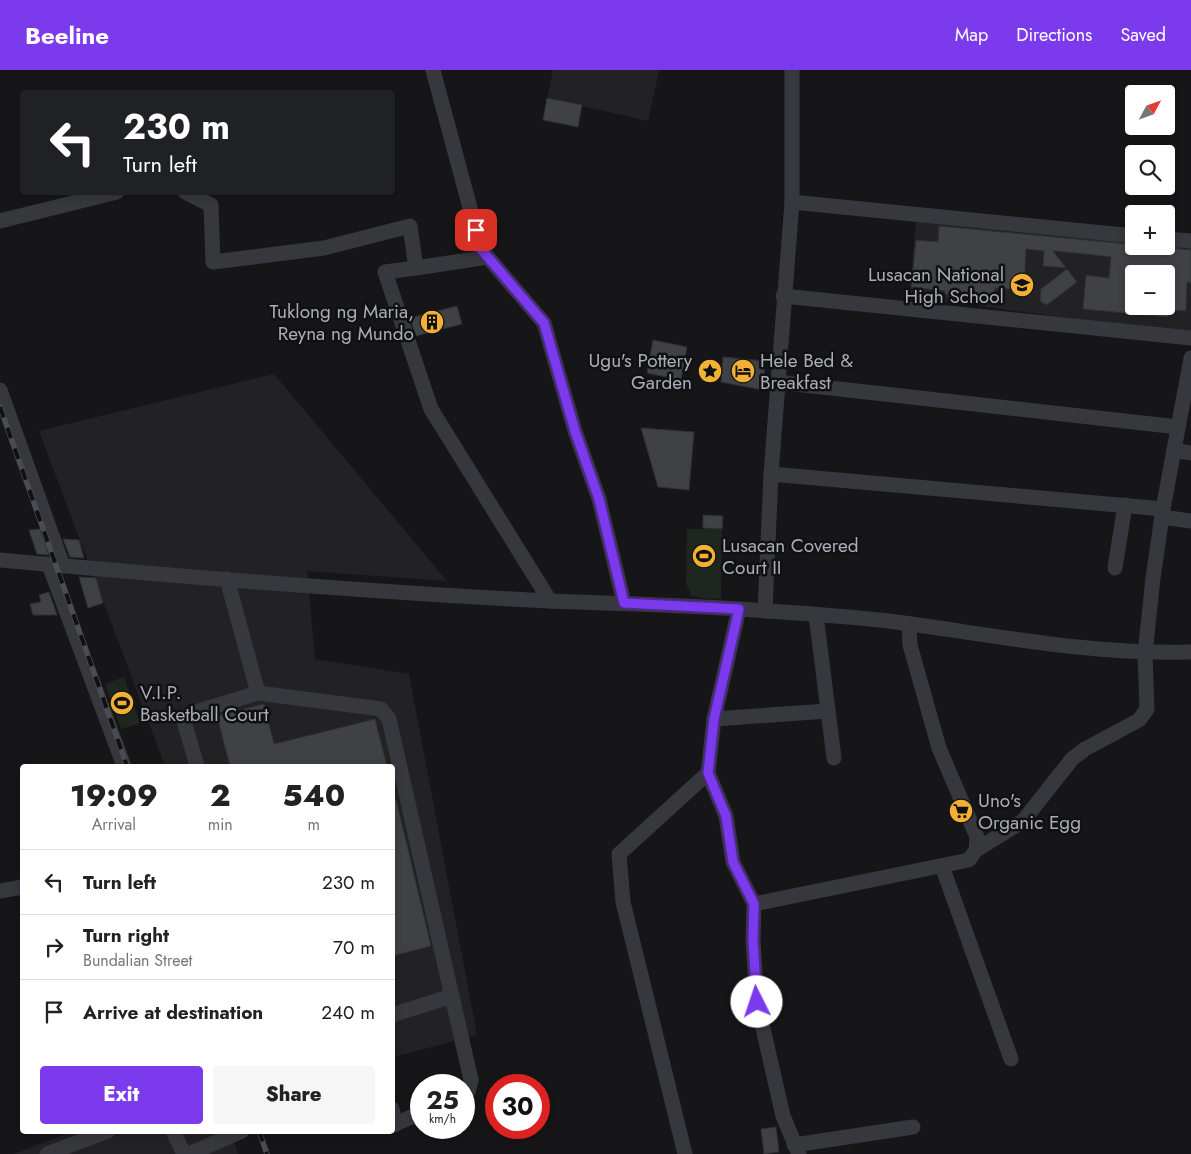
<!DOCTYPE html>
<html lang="en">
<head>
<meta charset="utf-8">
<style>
  body { margin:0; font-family:Jost,sans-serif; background:#f6f6f6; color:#222; height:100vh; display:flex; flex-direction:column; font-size:19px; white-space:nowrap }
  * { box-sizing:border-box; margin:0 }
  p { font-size:16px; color:#767676 }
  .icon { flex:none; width:28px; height:28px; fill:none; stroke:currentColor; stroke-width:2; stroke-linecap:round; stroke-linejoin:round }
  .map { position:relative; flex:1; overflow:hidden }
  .panel { position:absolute; left:20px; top:694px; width:375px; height:370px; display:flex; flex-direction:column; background:#fff; border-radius:5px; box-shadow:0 2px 8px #0003 }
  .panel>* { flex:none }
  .banner { position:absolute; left:20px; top:20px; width:375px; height:105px; border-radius:5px; box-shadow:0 2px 8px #0003; background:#202124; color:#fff; overflow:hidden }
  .needle { width:32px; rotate:49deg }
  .controls { position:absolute; left:1125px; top:15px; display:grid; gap:10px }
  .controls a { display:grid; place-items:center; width:50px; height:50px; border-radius:5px; background:#fff; box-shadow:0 2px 8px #0003; font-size:25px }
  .speed { position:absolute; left:410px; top:1004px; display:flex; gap:10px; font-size:25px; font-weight:700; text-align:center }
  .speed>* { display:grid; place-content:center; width:65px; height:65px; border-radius:50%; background:#fff; box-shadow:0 2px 8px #0003; line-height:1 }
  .speed small { font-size:12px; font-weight:400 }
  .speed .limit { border:8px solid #d22; background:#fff; color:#111 }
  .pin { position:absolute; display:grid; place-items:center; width:42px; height:42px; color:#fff; margin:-21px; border-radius:10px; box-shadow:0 2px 8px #0006 }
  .me { position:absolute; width:55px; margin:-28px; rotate:356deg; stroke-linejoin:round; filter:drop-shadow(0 0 4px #0008) }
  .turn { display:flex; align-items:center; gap:18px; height:105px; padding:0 20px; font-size:22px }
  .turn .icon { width:65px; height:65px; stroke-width:2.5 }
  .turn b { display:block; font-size:35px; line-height:42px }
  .eta { display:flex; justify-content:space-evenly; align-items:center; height:85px; text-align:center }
  .eta b { font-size:30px; font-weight:800; line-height:35px }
  .button { display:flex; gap:10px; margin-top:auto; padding:10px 20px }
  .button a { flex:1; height:58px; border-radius:5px; background:#7c3aed; color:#fff; font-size:20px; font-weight:800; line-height:58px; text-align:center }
  .button a+a { background:#f6f6f6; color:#222 }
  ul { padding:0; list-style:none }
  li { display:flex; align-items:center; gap:15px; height:65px; padding:0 20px; border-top:1px solid #e0e0e0 }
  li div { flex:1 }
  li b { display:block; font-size:19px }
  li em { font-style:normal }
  header { display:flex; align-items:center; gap:30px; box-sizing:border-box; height:70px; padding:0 25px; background:#7c3aed; color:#fff }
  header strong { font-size:24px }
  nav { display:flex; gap:28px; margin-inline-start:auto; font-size:18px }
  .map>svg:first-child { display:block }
  .built { fill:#222225; fill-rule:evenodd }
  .green { fill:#1e261f }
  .building { fill:#404145; stroke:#303034; fill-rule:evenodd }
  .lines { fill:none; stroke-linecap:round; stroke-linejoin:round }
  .minor { stroke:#37383d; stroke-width:15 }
  .rail-casing { stroke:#4a4c52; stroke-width:5.5 }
  .rail { stroke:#111113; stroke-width:4; stroke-dasharray:11; stroke-linecap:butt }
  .route-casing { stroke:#51269a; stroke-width:12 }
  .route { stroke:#7c3aed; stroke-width:9 }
  .labels { text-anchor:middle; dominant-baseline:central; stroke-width:5; stroke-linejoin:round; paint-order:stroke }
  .poi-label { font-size:19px; fill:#a8adb8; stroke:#111113; text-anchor:start }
</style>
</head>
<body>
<header>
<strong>Beeline</strong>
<nav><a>Map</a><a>Directions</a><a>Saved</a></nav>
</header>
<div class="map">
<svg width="1191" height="1084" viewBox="0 0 1191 1084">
  <rect width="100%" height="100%" fill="#161618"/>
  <g class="built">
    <polygon points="553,0 659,0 648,51 547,28"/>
    <path d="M 916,146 L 1134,167 L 1134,176 L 1166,176 L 1191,173 L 1191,264 L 910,227 ZM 1134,204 L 1166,204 L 1166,236 L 1134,236 Z"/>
    <polygon points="274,304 447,511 307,501 315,589 409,604 477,965 393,987 392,696 165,696 39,361"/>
    <polygon points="74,1061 230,1061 238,1084 14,1084"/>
  </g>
  <g class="green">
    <polygon points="687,459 722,459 721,529 700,528 691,525 686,513"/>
    <polygon points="124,607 140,653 121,659 105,614"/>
  </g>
  <g class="building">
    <polygon points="547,28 582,35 578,57 543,50"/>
    <path d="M 939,156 L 1191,180 L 1191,213 L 1187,212 L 1186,241 L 1169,240 L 1168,247 L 1083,239 L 1086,205 L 1109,208 L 1111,187 L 1077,183 L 1053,181 L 1066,198 L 1043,196 L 1044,181 L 1026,179 L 1024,220 L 995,218 L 994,228 L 945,224 L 945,221 L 911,217 L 916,170 L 938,172 ZM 1134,204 L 1166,204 L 1166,236 L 1134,236 Z"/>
    <polygon points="1067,199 1077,212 1047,235 1040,231 1041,219"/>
    <polygon points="457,236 462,254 416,266 410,248"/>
    <polygon points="653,270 687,277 681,310 647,303"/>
    <polygon points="723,287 765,291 763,320 721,312"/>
    <polygon points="641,358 694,362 689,420 658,417"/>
    <polygon points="703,445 723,446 722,459 703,458"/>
    <polygon points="40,459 49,485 37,484 29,460"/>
    <polygon points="63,469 79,470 84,488 70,487"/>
    <polygon points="79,507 96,508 103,533 88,538"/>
    <polygon points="49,522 57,545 33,545 30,534 41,532 39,525"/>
    <polygon points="264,634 274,674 375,649 387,696 230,696 217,646"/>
    <polygon points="396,729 431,876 392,886 392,730"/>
    <polygon points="776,1057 779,1082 764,1084 761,1059"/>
  </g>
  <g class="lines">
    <g class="minor">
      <polyline points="433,0 481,179 544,253 575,361 599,429 624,533"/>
      <polyline points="185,122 211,135 213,192 324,178 410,156 416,198 488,187"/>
      <polyline points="792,132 1134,166"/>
      <polyline points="0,151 117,122"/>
      <polyline points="1166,169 1191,171"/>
      <polyline points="416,198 385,202 431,339 550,531"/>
      <polyline points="783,226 1191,268"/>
      <polyline points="777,312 1178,357"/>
      <polyline points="0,320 63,496"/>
      <polyline points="1174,380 1191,383"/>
      <polyline points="771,404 1163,439"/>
      <polyline points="1162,447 1191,451"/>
      <path d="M 0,490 C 183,507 367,522 551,531 C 623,534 695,535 767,541 C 815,544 863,547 911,554 C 1004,567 1097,585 1191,582"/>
      <polyline points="49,495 124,696"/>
      <polyline points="1115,498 1125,435"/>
      <polyline points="227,509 258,623 381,639 389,649 471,1010 468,1022 464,1024"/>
      <polyline points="739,539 714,649 708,703 726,746 733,792 754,834 753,871 757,932 783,1046 799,1084"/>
      <polyline points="765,541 771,404 792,132 792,0"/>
      <polyline points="816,545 834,688"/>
      <polyline points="714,649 828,641"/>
      <polyline points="197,696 184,651 189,644 258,623"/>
      <polyline points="976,780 1023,751 1072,689 1085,679 1139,650 1147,639 1145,584 1153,508 1163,439 1191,288"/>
      <polyline points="942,796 1011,989"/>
      <polyline points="0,821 22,817"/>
      <polyline points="754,834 969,790 976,780 977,767 939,678 910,575 909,554"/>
      <polyline points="392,945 452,926"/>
      <polyline points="392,1039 395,1055"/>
      <polyline points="392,1055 421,1043"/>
      <polyline points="173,1061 184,1084"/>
      <polyline points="794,1075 913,1057"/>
      <polyline points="47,1084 108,1061"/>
      <polyline points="189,1084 242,1061"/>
      <polyline points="685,1084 623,832 619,784 708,703"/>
    </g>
    <g class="rail-casing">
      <g id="rail">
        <polyline points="0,337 127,696"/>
        <polyline points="259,1061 267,1084"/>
      </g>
    </g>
    <use href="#rail" class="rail"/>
  </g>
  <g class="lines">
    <g class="route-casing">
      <polyline id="route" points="476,160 481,179 544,253 575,361 599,429 624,533 739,539 714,649 708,703 726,746 733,792 754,834 753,870 757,932"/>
    </g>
    <use href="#route" class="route"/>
  </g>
  <defs>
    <g id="school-disc" transform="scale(1.25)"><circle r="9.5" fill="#f2b134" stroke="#111113"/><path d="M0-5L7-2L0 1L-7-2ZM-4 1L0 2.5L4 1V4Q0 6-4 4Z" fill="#111"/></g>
    <g id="building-disc" transform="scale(1.25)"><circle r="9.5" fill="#f2b134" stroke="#111113"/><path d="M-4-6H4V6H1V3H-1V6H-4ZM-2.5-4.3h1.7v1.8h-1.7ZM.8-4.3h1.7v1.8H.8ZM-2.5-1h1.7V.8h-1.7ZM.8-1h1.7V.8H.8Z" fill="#111"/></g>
    <g id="sight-disc" transform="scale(1.25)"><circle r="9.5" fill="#f2b134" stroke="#111113"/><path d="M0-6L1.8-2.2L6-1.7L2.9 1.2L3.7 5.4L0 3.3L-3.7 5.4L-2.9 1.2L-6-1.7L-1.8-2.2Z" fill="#111"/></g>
    <g id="hotel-disc" transform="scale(1.25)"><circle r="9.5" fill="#f2b134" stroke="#111113"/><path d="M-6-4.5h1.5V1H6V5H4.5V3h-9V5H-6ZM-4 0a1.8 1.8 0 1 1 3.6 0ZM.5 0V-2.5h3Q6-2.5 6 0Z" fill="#111"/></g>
    <g id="stadium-disc" transform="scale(1.25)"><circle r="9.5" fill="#f2b134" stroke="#111113"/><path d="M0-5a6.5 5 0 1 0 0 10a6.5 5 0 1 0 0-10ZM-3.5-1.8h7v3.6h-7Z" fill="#111"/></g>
    <g id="supermarket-disc" transform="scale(1.25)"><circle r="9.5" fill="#f2b134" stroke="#111113"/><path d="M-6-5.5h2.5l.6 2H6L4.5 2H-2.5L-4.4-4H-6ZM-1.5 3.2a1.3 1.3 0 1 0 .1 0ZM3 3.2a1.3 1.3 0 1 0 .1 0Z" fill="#111"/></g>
  </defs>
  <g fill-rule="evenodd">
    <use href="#school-disc" x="1022" y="215"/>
    <use href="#building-disc" x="432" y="252"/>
    <use href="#sight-disc" x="710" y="301"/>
    <use href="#hotel-disc" x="743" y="301"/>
    <use href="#stadium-disc" x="704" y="486"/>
    <use href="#stadium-disc" x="122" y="633"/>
    <use href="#supermarket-disc" x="961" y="741"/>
  </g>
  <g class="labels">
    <g class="poi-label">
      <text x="1004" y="204" text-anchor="end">Lusacan National<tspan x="1004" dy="22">High School</tspan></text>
      <text x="414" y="241" text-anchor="end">Tuklong ng Maria,<tspan x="414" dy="22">Reyna ng Mundo</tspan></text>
      <text x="692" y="290" text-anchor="end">Ugu's Pottery<tspan x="692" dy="22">Garden</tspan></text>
      <text x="760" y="290">Hele Bed &amp;<tspan x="760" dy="22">Breakfast</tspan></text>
      <text x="722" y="475">Lusacan Covered<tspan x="722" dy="22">Court II</tspan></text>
      <text x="140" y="622">V.I.P.<tspan x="140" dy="22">Basketball Court</tspan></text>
      <text x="978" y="730">Uno's<tspan x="978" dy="22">Organic Egg</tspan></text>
    </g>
  </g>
</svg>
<div class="controls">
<a><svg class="needle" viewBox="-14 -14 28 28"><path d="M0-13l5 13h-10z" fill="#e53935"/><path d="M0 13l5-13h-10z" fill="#767676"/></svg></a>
<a><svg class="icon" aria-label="search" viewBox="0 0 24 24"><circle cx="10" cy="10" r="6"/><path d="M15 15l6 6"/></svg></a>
<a>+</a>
<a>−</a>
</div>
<div class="speed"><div>25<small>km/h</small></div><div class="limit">30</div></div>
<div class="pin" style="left:476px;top:160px;background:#d93025"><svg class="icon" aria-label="arrive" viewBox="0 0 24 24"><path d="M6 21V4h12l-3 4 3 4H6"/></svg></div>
<svg class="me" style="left:757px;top:932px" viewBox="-20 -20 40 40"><circle r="19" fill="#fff"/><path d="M0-13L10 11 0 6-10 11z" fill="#7c3aed"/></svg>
<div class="banner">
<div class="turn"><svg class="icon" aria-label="left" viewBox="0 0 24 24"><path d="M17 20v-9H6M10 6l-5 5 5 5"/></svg><div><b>230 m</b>Turn left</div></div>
</div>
<section class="panel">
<div class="eta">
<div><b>19:09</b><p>Arrival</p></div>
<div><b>2</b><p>min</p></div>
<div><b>540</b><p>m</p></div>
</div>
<ul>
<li><svg class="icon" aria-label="left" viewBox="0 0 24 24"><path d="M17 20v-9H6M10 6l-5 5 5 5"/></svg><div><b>Turn left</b></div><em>230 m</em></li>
<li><svg class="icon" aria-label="right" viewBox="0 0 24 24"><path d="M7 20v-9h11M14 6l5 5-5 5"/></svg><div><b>Turn right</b><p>Bundalian Street</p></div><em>70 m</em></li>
<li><svg class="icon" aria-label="arrive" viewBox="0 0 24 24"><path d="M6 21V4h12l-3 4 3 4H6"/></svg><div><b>Arrive at destination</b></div><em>240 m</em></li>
</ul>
<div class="button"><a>Exit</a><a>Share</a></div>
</section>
</div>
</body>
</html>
